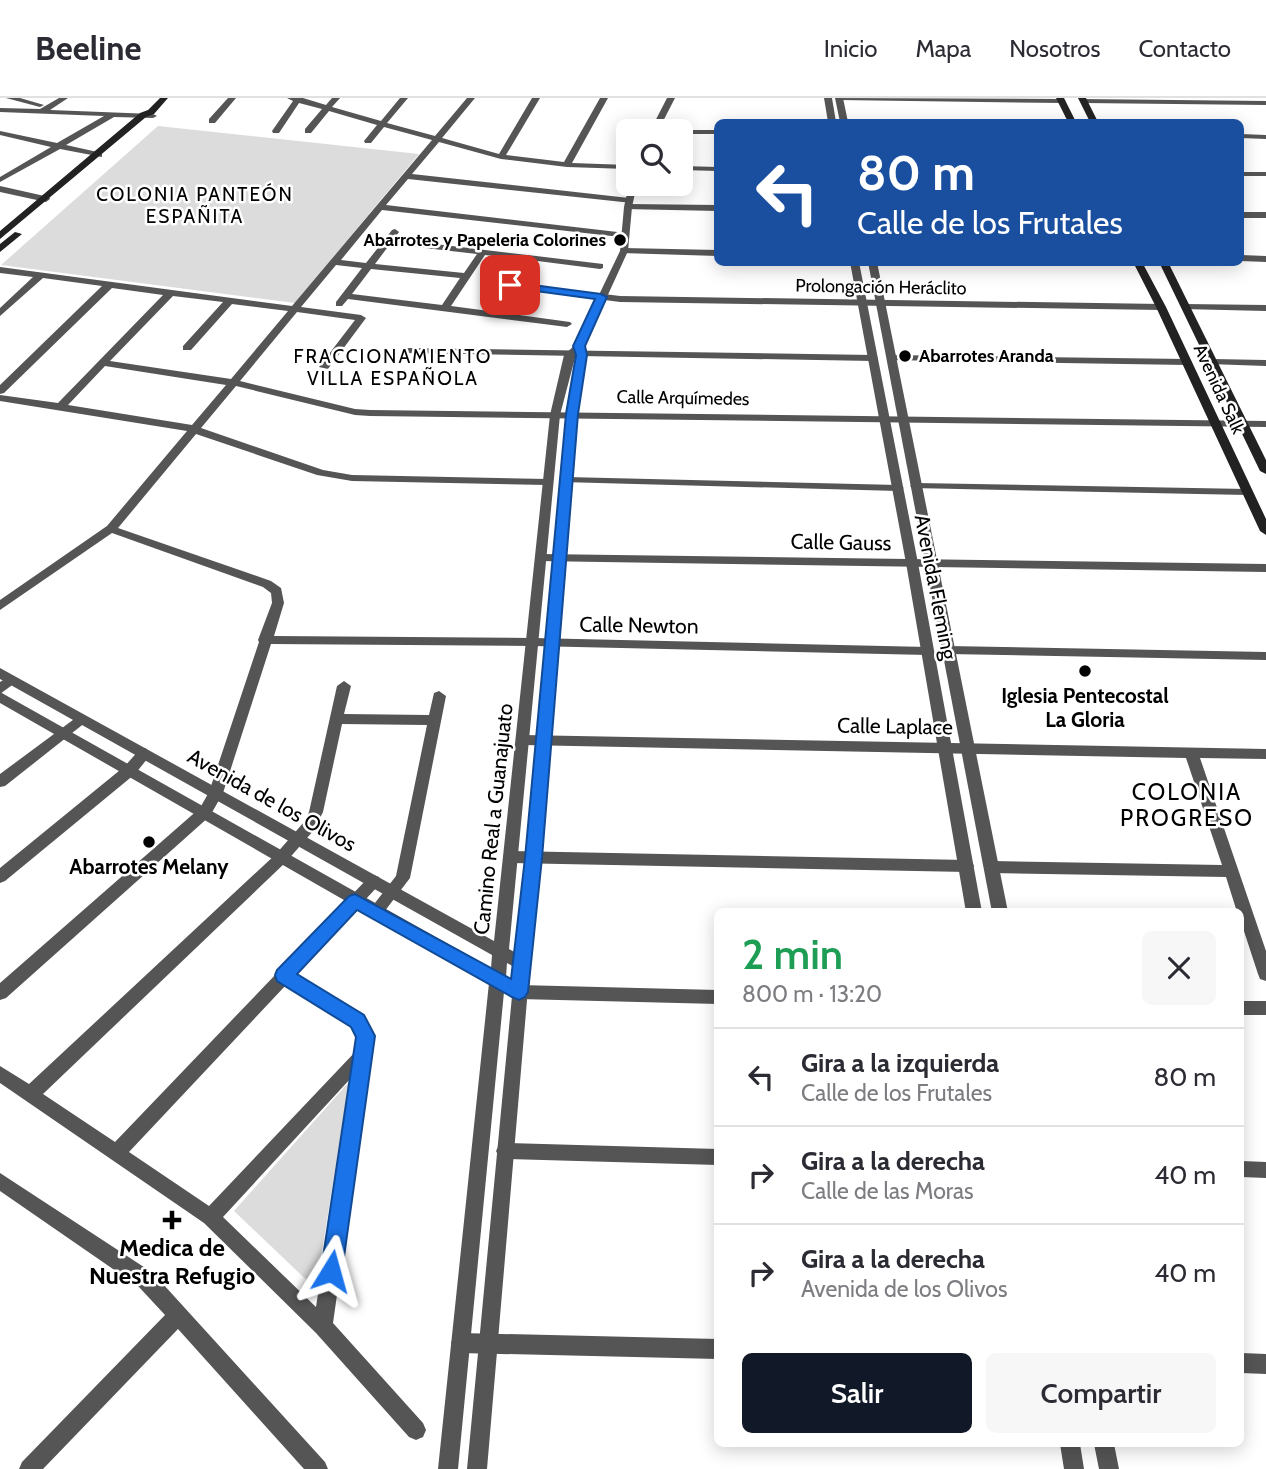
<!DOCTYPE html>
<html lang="es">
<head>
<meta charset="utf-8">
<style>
  body { margin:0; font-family:Cabin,sans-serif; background:#f7f7f7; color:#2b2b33; height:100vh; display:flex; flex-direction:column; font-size:26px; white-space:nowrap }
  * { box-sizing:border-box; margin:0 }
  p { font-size:23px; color:#7c7c81 }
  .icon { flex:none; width:38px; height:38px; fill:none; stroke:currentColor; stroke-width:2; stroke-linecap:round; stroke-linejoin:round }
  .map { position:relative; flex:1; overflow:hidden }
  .details { position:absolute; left:714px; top:810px; width:530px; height:539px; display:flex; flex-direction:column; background:#fff; border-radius:10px; box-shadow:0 4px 18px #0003 }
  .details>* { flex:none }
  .banner { position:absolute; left:714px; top:21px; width:530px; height:147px; border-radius:10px; box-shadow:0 4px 18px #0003; background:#1a4fa0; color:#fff; overflow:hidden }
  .buttons { position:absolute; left:616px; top:21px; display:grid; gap:14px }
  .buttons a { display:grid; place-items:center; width:77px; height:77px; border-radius:10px; background:#fff; box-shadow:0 4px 18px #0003; font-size:35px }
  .pin { position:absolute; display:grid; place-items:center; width:60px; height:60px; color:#fff; margin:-30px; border-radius:14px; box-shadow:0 4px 10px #0006 }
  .me { position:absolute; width:77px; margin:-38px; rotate:8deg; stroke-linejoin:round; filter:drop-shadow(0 0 5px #0008) }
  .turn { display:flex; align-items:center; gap:24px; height:147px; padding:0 28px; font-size:32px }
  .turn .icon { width:91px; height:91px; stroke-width:2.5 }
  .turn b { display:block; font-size:49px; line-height:60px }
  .round { display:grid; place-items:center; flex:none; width:74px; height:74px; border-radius:10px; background:#f7f7f7 }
  .head { display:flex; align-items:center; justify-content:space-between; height:119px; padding:0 28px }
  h1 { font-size:42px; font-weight:600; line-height:52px; color:#1e9e55 }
  .primary-button { display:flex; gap:14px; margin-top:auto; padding:14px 28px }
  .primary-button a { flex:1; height:80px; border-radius:10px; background:#111827; color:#fff; font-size:28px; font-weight:600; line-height:80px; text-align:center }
  .primary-button a+a { background:#f7f7f7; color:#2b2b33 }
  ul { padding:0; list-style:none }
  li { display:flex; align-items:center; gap:21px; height:98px; padding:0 28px; border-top:2px solid #e1e1e2 }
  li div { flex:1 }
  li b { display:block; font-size:26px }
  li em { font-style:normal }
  header { display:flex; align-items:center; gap:42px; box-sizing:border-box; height:98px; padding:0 35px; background:#fff; border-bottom:2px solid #e1e1e2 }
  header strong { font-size:33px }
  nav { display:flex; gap:38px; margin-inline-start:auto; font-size:24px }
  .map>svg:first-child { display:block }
  .green { fill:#dcdcdc }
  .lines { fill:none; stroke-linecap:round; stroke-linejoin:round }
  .minor { fill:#555; fill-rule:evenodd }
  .tertiary { fill:#555; fill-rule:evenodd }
  .secondary { fill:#222; fill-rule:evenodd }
  .route { fill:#1a73e8; stroke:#114b97; stroke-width:2 }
  .poi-dot { fill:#000; stroke:#fff; stroke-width:2.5 }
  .labels { text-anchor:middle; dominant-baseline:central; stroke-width:5; stroke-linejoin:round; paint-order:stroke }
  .far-poi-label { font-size:18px; font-weight:bold; fill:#000; stroke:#fff; text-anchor:end }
  .far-street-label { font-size:18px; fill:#000; stroke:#fff }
  .far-neighbourhood-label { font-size:19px; letter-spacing:2px; fill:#000; stroke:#fff }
  .street-label { font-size:21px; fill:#000; stroke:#fff }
  .poi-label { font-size:21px; font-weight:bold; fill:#000; stroke:#fff }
  .neighbourhood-label { font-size:23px; letter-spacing:2px; fill:#000; stroke:#fff }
  .near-poi-label { font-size:24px; font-weight:bold; fill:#000; stroke:#fff }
</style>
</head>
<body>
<header>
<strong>Beeline</strong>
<nav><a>Inicio</a><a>Mapa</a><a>Nosotros</a><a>Contacto</a></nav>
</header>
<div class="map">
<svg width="1266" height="1371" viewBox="0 0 1266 1371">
  <rect width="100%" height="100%" fill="#fff"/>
  <g class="green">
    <polygon points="158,28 419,56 295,205 1,167"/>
    <polygon points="349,984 316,1191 234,1113"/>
  </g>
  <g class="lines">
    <g class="minor">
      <polygon points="6,0 20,0 44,7 40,9"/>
      <polygon points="59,0 68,0 50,12 153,16 157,18 153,20 114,19 66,47 102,55 102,59 60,51 0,84 0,79 51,49 0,37 0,33 57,45 104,18 0,14 0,10 40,11"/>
      <polygon points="228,0 236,0 215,25 209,25 209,21"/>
      <path d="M 287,0 L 303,0 L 326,7 L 332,0 L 340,0 L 332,9 L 381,23 L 400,0 L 408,0 L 387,25 L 435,38 L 467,0 L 475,0 L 442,40 L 499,56 L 532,0 L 540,0 L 506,57 L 564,64 L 600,0 L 608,0 L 572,65 L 628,67 L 628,71 L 567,69 L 501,61 L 439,44 L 412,76 L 629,100 L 632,101 L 632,105 L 408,81 L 386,107 L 626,135 L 629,136 L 629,140 L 382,112 L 341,162 L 366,165 L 392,132 L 395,131 L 399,134 L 394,141 L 603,166 L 603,170 L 600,171 L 530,162 L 516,185 L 620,198 L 1161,206 L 1166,209 L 1161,212 L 620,204 L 513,190 L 498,214 L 570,224 L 572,226 L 567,229 L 348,201 L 342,208 L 336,208 L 336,204 L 362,170 L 336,167 L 301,209 L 361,217 L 366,220 L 328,271 L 319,269 L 355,222 L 297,214 L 240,283 L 355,311 L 370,312 L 1266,323 L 1266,329 L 370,318 L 355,317 L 236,288 L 201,330 L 323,372 L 352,377 L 547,381 L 553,384 L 547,387 L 352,383 L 317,377 L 196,336 L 118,430 L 271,483 L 281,490 L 284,505 L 274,538 L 533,540 L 928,549 L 934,553 L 928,557 L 533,548 L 271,546 L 223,695 L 210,718 L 6,900 L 0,902 L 0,885 L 200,710 L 209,694 L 259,544 L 258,542 L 272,505 L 271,495 L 263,489 L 112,435 L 0,512 L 0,502 L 107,428 L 187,333 L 0,303 L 0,297 L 58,305 L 163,197 L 112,190 L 4,295 L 0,296 L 0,287 L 102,188 L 43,180 L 0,218 L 0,210 L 33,179 L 0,175 L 0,169 L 292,208 L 432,42 L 384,29 L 371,45 L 365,45 L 364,43 L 377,27 L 329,13 L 311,35 L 305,35 L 305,31 L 322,11 L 299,5 L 279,35 L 273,35 L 272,33 L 293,3 ZM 390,146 L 477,156 L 464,175 L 375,166 ZM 485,157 L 522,161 L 489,213 L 451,208 ZM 371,171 L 460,180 L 442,207 L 352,196 ZM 173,198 L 223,204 L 183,248 L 183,252 L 191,252 L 232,206 L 288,213 L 231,281 L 110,263 ZM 105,268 L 226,287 L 192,327 L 68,307 Z"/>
      <polygon points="835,0 1062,1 1066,3 1062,5 839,2"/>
      <polygon points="1081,1 1266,3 1266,7 1084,5 1081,5"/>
      <polygon points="681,32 718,32 718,36 681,36 681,33 678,33"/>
      <polygon points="1241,36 1266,37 1266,41 1241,40"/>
      <polygon points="681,68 718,69 718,73 681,72"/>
      <rect x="1241" y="74" width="25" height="4"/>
      <polygon points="0,88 49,99 50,101 46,104 0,94"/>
      <polygon points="628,106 718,107 718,113 625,111 625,107"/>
      <rect x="1241" y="114" width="25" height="6"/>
      <polygon points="624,150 718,152 718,158 621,155 620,153"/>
      <polygon points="1241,157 1266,158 1266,164 1241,163"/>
      <polygon points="1185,206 1266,207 1266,213 1182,211 1182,207"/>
      <polygon points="407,250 873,257 878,260 873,263 403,255 402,253"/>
      <polygon points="891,257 1187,261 1192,264 1187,267 887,262 887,258"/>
      <polygon points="1213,261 1266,262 1266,268 1209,266 1209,262"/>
      <polygon points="566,379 898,387 904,390 898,393 562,384 560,382"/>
      <polygon points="916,385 1247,391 1253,394 1247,397 912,390 910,388"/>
      <polygon points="541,456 1266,466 1266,474 537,463 537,457"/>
      <polygon points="948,548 1266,554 1266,562 948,556 942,552"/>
      <polygon points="12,577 19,582 0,596 0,584"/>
      <path d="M 344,583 L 351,588 L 344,616 L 429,617 L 434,595 L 439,593 L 446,598 L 410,780 L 381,818 L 376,820 L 371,818 L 368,814 L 371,810 L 396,778 L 427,627 L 342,626 L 323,714 L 314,732 L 286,764 L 43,996 L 115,1044 L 369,779 L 374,777 L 379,779 L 381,783 L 379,787 L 296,876 L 363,918 L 374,938 L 333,1225 L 423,1325 L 426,1332 L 423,1339 L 416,1342 L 409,1339 L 316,1235 L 204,1125 L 0,985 L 0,968 L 29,986 L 276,756 L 304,724 L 309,714 L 337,588 ZM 286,887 L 351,928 L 358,939 L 356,953 L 209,1108 L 129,1054 ZM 351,980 L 316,1209 L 223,1119 Z"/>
      <polygon points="81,616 88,621 86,624 5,688 0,689 0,676"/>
      <polygon points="523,637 1266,651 1266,661 1200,660 1266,853 1266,883 1260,881 1258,876 1241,824 1241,814 1237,814 1226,779 992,775 987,773 985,769 987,765 992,763 1222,767 1186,660 523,647 516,642"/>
      <polygon points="145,650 152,655 135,676 5,783 0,785 0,770 125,668 140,651"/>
      <polygon points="511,753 967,762 972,764 974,768 972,772 967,774 511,765 506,763 504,759 506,755"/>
      <polygon points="519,887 718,892 718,906 519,901 513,899 511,894 513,889"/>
      <rect x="1241" y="903" width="25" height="14"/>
      <polygon points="505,1045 718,1051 718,1067 505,1061 499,1059 496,1053 499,1047"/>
      <polygon points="1241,1063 1266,1064 1266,1080 1241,1079"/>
      <polygon points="0,1075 153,1175 325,1364 328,1371 304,1371 178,1231 43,1371 19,1371 22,1364 165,1217 139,1189 0,1093"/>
      <polygon points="461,1235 718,1241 718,1261 461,1255 454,1252 451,1245 454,1238"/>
      <polygon points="1241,1255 1266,1256 1266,1276 1241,1275"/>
    </g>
    <g class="tertiary">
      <polygon points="667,0 675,0 658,33 650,33"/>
      <polygon points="824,0 832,0 836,24 828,24"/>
      <polygon points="835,0 843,0 848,24 840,24"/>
      <path d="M 629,86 L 637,86 L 632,109 L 628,153 L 584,249 L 586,257 L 577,316 L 487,1371 L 467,1371 L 512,898 L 504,894 L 458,1371 L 438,1371 L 489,885 L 0,605 L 0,594 L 491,870 L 492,857 L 0,581 L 0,570 L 494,843 L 550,317 L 564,257 L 575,247 L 620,153 L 624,109 ZM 576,256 L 567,316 L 516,855 L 509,851 L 560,317 ZM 507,865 L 514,869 L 513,883 L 506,879 Z"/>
      <polygon points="850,164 859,164 918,465 982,814 966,814 906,465"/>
      <polygon points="868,164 877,164 1008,814 992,814"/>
      <polygon points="1060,1346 1080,1346 1084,1371 1064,1371"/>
      <polygon points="1094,1346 1114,1346 1119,1371 1099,1371"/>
    </g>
    <g class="secondary">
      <polygon points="160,0 168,0 154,16 146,19 0,141 0,133 140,15 148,12"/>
      <polygon points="1056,0 1064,0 1076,24 1068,24"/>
      <polygon points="1078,0 1086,0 1098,24 1090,24"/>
      <polygon points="15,134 22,136 0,154 0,146"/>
      <polygon points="1133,164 1142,164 1166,209 1266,421 1266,437 1260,433 1156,209"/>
      <polygon points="1159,164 1168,164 1266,362 1266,376 1260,373"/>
    </g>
  </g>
  <polygon class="route" points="510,184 601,196 607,199 585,248 587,257 578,316 542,760 528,894 525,899 519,902 512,899 357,812 297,876 364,917 375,938 342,1173 339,1181 331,1184 324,1181 321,1173 356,939 351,929 277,883 275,877 277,872 349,798 355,796 511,881 525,760 566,316 576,257 573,248 595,201 507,189 505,187"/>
  <g class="poi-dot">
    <circle cx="620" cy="142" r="7"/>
    <circle cx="905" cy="258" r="7"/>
    <circle cx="1085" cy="573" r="7"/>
    <circle cx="149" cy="744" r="7"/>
    <path d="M168.5 1111.5h7v7h7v7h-7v7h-7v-7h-7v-7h7z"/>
  </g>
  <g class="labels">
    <g class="far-poi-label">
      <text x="606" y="142">Abarrotes y Papeleria Colorines</text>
      <text x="919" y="258" text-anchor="start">Abarrotes Aranda</text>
    </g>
    <g class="far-street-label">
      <text transform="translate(881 189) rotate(1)">Prolongación Heráclito</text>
      <text transform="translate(1219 291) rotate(65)">Avenida Salk</text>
      <text transform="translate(683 300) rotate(1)">Calle Arquímedes</text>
    </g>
    <g class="far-neighbourhood-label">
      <text x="195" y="96">COLONIA PANTEÓN<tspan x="195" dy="22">ESPAÑITA</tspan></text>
      <text x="393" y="258">FRACCIONAMIENTO<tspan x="393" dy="22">VILLA ESPAÑOLA</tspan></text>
    </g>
    <g class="street-label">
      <text transform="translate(841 444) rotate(1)">Calle Gauss</text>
      <text transform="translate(936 489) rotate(79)">Avenida Fleming</text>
      <text transform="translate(639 527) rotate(1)">Calle Newton</text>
      <text transform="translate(895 628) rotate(1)">Calle Laplace</text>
      <text transform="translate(272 702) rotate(29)">Avenida de los Olivos</text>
      <text transform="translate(493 721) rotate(-84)">Camino Real a Guanajuato</text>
    </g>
    <g class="poi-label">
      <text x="1085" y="597">Iglesia Pentecostal<tspan x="1085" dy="24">La Gloria</tspan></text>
      <text x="149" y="768">Abarrotes Melany</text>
    </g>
    <g class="neighbourhood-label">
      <text x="1187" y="694">COLONIA<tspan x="1187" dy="26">PROGRESO</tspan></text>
    </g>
    <g class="near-poi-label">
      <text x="172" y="1149">Medica de<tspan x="172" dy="28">Nuestra Refugio</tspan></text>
    </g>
  </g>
</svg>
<div class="buttons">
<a><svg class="icon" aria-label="search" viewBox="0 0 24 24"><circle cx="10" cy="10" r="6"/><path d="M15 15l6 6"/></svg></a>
</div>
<div class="pin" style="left:510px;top:187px;background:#d93025"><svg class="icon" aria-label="arrive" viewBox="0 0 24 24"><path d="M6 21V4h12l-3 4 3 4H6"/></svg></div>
<svg class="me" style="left:331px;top:1173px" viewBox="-20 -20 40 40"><path d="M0-17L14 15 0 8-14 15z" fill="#1a73e8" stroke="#fff" stroke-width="4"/></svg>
<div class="banner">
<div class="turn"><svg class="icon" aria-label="left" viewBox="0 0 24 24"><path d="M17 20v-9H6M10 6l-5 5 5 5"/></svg><div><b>80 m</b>Calle de los Frutales</div></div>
</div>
<section class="details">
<div class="head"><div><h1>2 min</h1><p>800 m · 13:20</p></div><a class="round"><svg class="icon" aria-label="close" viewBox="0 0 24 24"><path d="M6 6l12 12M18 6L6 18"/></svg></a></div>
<ul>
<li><svg class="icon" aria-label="left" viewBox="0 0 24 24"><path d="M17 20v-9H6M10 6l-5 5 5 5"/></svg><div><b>Gira a la izquierda</b><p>Calle de los Frutales</p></div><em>80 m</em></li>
<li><svg class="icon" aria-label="right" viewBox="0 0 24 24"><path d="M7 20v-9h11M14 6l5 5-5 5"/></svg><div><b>Gira a la derecha</b><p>Calle de las Moras</p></div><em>40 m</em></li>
<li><svg class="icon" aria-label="right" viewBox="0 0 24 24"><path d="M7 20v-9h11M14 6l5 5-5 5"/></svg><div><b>Gira a la derecha</b><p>Avenida de los Olivos</p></div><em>40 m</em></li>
</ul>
<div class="primary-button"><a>Salir</a><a>Compartir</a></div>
</section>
</div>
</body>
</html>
